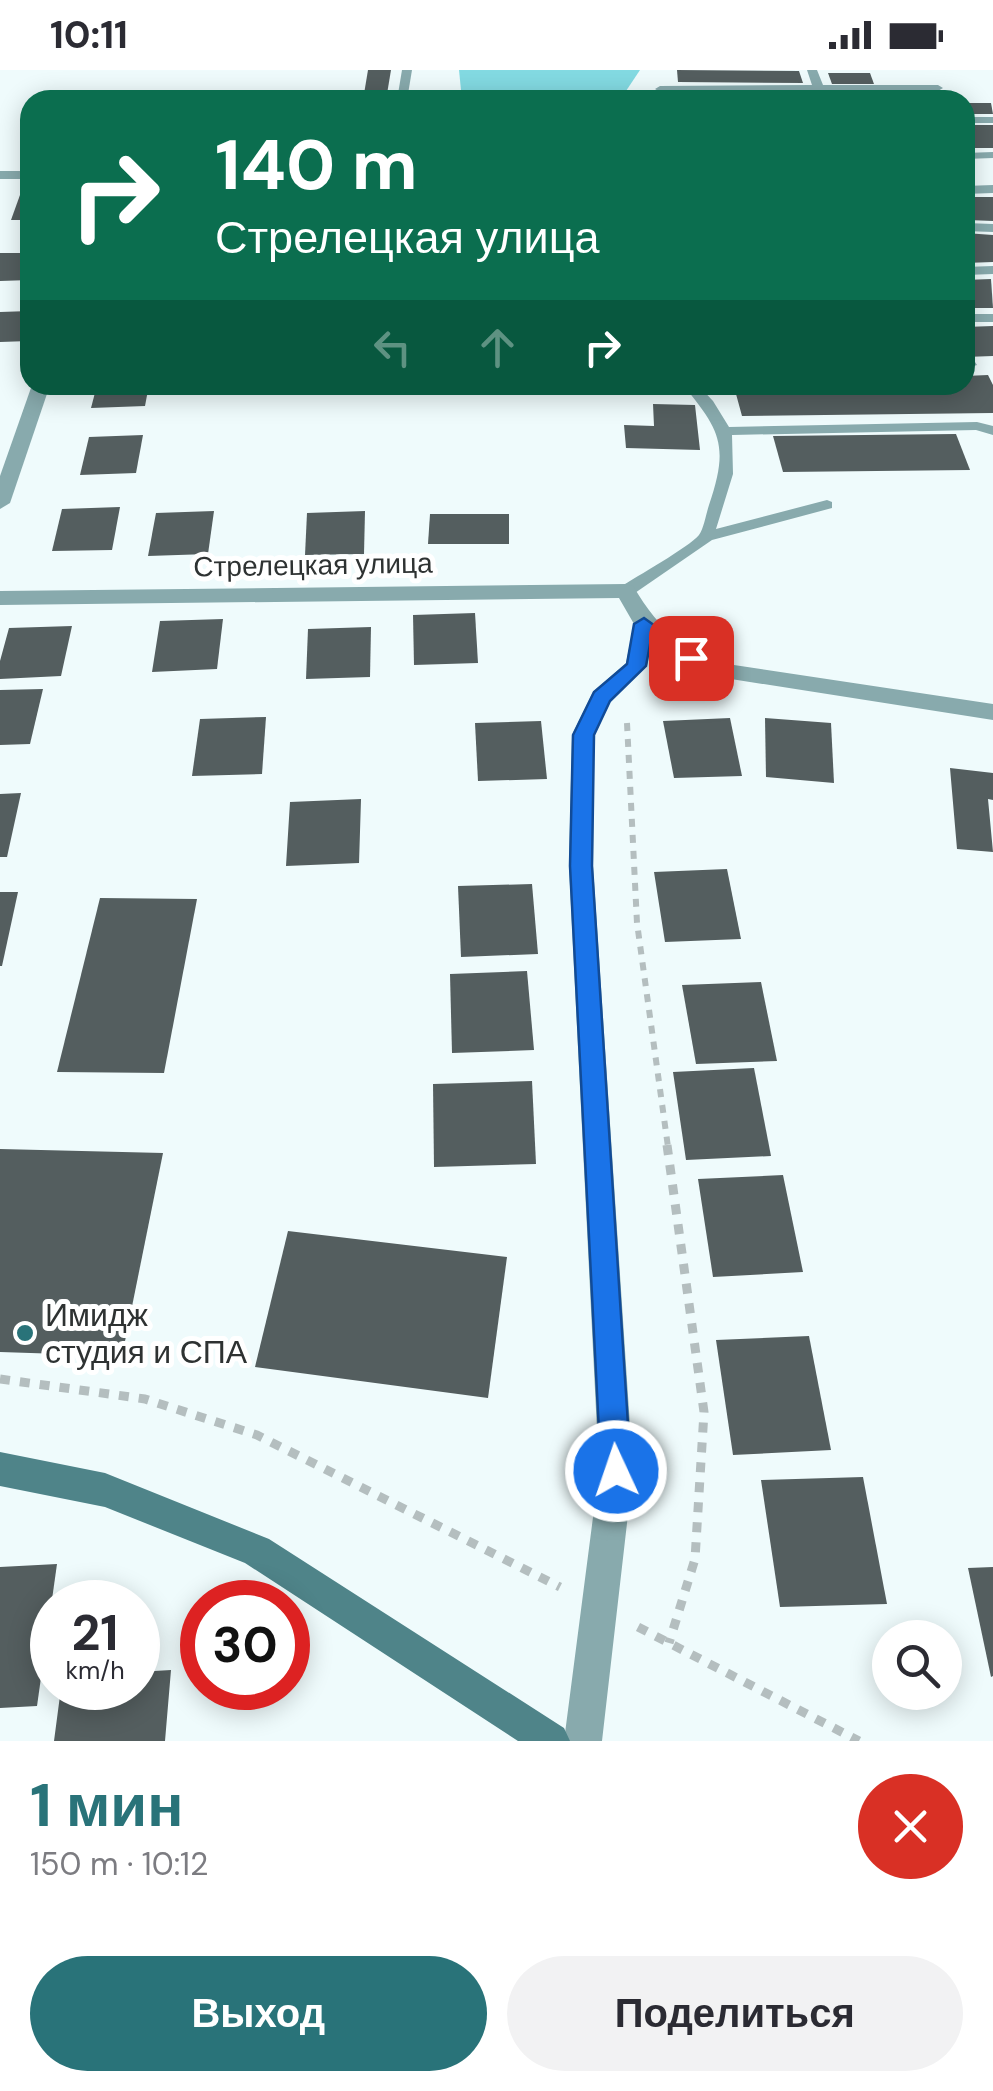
<!DOCTYPE html>
<html lang="ru">
<head>
<meta charset="utf-8">
<style>
  body { margin:0; font-family:"DM Sans",sans-serif; background:#f2f2f3; color:#2b2b33; height:100vh; display:flex; flex-direction:column; font-size:38px; white-space:nowrap }
  * { box-sizing:border-box; margin:0 }
  p { font-size:32px; color:#7c7c81 }
  .icon { flex:none; width:55px; height:55px; fill:none; stroke:currentColor; stroke-width:2; stroke-linecap:round; stroke-linejoin:round }
  .map { position:relative; height:1671px; overflow:hidden }
  .panel { display:flex; flex-direction:column; background:#fff; flex:1 }
  .panel>* { flex:none }
  .hud { position:absolute; left:20px; top:20px; width:955px; height:305px; border-radius:30px; box-shadow:0 5px 25px #0003; background:#0b6e4f; color:#fff; overflow:hidden }
  .fabs { position:absolute; left:872px; top:1550px; display:grid; gap:20px }
  .fabs a { display:grid; place-items:center; width:90px; height:90px; border-radius:50%; background:#fff; box-shadow:0 5px 25px #0003; font-size:50px }
  .speed { position:absolute; left:30px; top:1510px; display:flex; gap:20px; font-size:50px; font-weight:700; text-align:center }
  .speed>* { display:grid; place-content:center; width:130px; height:130px; border-radius:50%; background:#fff; box-shadow:0 5px 25px #0003; line-height:1 }
  .speed small { font-size:25px; font-weight:400 }
  .speed .limit { border:15px solid #d22; background:#fff; color:#111 }
  .pin { position:absolute; display:grid; place-items:center; width:85px; height:85px; color:#fff; margin:-42px; border-radius:20px; box-shadow:0 5px 15px #0006 }
  .me { position:absolute; width:110px; margin:-55px; rotate:357deg; stroke-linejoin:round; filter:drop-shadow(0 0 8px #0008) }
  .turn { display:flex; align-items:center; gap:35px; height:210px; padding:0 30px; font-size:45px }
  .turn .icon { width:130px; height:130px; stroke-width:2.5 }
  .turn b { display:block; font-size:70px; line-height:85px }
  .lanes { display:flex; align-items:center; height:95px; padding:0 30px; background:#0003; justify-content:center; gap:50px; direction:ltr }
  .lanes .off { opacity:.35 }
  .round { display:grid; place-items:center; flex:none; width:105px; height:105px; border-radius:52px; background:#f2f2f3 }
  .overview { display:flex; align-items:center; justify-content:space-between; height:170px; padding:0 30px }
  h1 { font-size:60px; font-weight:700; line-height:75px; color:#297379 }
  .action { display:flex; gap:20px; margin-top:auto; padding:20px 30px }
  .action a { flex:1; height:115px; border-radius:60px; background:#297379; color:#fff; font-size:40px; font-weight:700; line-height:115px; text-align:center }
  .action a+a { background:#f2f2f3; color:#2b2b33 }
  .status { display:flex; justify-content:space-between; align-items:center; height:70px; padding:0 50px; background:#fff; direction:ltr }
  .status svg { height:28px; fill:currentColor }
  .map>svg:first-child { display:block }
  .forest { fill:#83dae2 }
  .building { fill:#545e5f }
  .lines { fill:none; stroke-linecap:round; stroke-linejoin:round }
  .path-far1 { stroke:#b4bebf; stroke-width:6; stroke-dasharray:8 8; stroke-linecap:butt }
  .path { stroke:#b4bebf; stroke-width:9; stroke-dasharray:10 10; stroke-linecap:butt }
  .lane { fill:#88aaad; fill-rule:evenodd }
  .street { fill:#88aaad; fill-rule:evenodd }
  .secondary { fill:#4f8489; fill-rule:evenodd }
  .route { fill:#1a73e8; stroke:#114b97; stroke-width:2.5 }
  .poi-dot { fill:#297379; stroke:#fff; stroke-width:4 }
  .labels { text-anchor:middle; dominant-baseline:central; stroke-width:10; stroke-linejoin:round; paint-order:stroke }
  .street-label { font-size:28px; fill:#2e3232; stroke:#fff }
  .near-poi-label { font-size:32px; fill:#2e3232; stroke:#fff; text-anchor:start }
</style>
</head>
<body>
<div class="status"><b>10:11</b><svg viewBox="0 0 49 12"><path d="M0 12V9h3v3zM5 12V6h3v6zM10 12V3h3v9zM15 12V0h3v12zM26 1h20v11H26zM47 4h2v5h-2z"/></svg></div>
<div class="map">
<svg width="993" height="1671" viewBox="0 0 993 1671">
  <rect width="100%" height="100%" fill="#effbfc"/>
  <polygon class="forest" points="459,0 640,0 620,30 462,30"/>
  <g class="building">
    <polygon points="368,0 391,0 386,30 363,30"/>
    <polygon points="677,0 799,1 803,13 678,12"/>
    <polygon points="828,3 870,3 874,14 832,14"/>
    <polygon points="951,24 954,30 805,30 803,26"/>
    <polygon points="638,26 784,26 785,30 639,30"/>
    <polygon points="965,33 991,33 993,44 965,44"/>
    <rect x="965" y="55" width="28" height="23"/>
    <polygon points="20,125 30,125 30,150 11,150"/>
    <polygon points="965,127 993,127 993,151 968,150"/>
    <polygon points="965,163 993,165 993,192 965,193"/>
    <polygon points="0,183 30,183 30,210 0,211"/>
    <polygon points="991,209 993,238 965,238 965,210"/>
    <polygon points="30,241 29,271 0,272 0,242"/>
    <polygon points="993,256 993,286 965,287 965,257"/>
    <polygon points="988,305 993,315 993,343 742,346 736,324 719,325 717,315 965,315 965,306"/>
    <polygon points="97,315 149,315 145,336 91,338"/>
    <polygon points="653,334 695,335 700,380 626,378 624,355 654,356"/>
    <polygon points="956,364 970,400 783,402 773,366"/>
    <polygon points="143,365 136,403 80,405 89,367"/>
    <polygon points="120,437 112,480 52,481 62,439"/>
    <polygon points="214,441 208,484 148,486 156,443"/>
    <polygon points="365,441 364,484 305,485 307,443"/>
    <polygon points="430,444 509,444 509,474 428,474"/>
    <polygon points="475,543 478,593 414,595 413,545"/>
    <polygon points="223,549 217,599 152,602 160,551"/>
    <polygon points="72,556 61,606 0,609 0,591 9,558"/>
    <polygon points="371,557 370,607 306,609 308,559"/>
    <polygon points="43,619 30,674 0,675 0,620"/>
    <polygon points="266,647 262,704 192,706 200,649"/>
    <polygon points="730,648 742,706 674,708 663,651"/>
    <polygon points="765,648 831,653 834,713 766,707"/>
    <polygon points="541,651 547,709 478,711 475,653"/>
    <polygon points="950,698 993,703 993,730 988,729 993,782 957,779"/>
    <polygon points="21,723 7,787 0,787 0,724"/>
    <polygon points="361,729 359,793 286,796 290,732"/>
    <polygon points="727,799 741,869 665,872 654,802"/>
    <polygon points="532,814 538,884 461,887 458,816"/>
    <polygon points="0,822 18,822 2,896 0,896"/>
    <polygon points="100,828 197,829 164,1003 57,1002"/>
    <polygon points="527,901 534,980 452,983 450,904"/>
    <polygon points="761,912 777,991 696,994 682,915"/>
    <polygon points="754,998 771,1086 686,1090 673,1002"/>
    <polygon points="532,1011 536,1094 434,1097 433,1014"/>
    <polygon points="0,1079 163,1083 122,1286 0,1282"/>
    <polygon points="783,1105 803,1202 713,1207 698,1109"/>
    <polygon points="288,1161 507,1187 488,1328 255,1297"/>
    <polygon points="809,1266 831,1380 733,1385 716,1270"/>
    <polygon points="863,1407 887,1534 780,1537 761,1410"/>
    <polygon points="57,1494 37,1636 0,1638 0,1497"/>
    <polygon points="993,1497 993,1606 991,1607 968,1498"/>
    <polygon points="171,1600 165,1671 54,1671 61,1618 138,1618 138,1602"/>
  </g>
  <g class="lines">
    <polyline class="path-far1" points="627,653 637,853 668,1077"/>
    <g class="path">
      <polyline points="667,1075 704,1342 695,1489 669,1573"/>
      <polyline points="0,1309 145,1329 257,1365 560,1517"/>
      <polyline points="638,1557 859,1671"/>
    </g>
    <g class="lane">
      <polygon points="402,0 412,0 407,30 397,30"/>
      <polygon points="807,0 817,0 823,15 938,15 943,18 938,21 660,22 655,19 660,16 812,15"/>
      <rect x="965" y="47" width="28" height="6"/>
      <polygon points="993,82 993,88 965,89 965,83"/>
      <polygon points="993,115 993,123 965,124 965,116"/>
      <polygon points="965,153 993,154 993,162 965,161"/>
      <polygon points="993,196 993,204 965,205 965,197"/>
      <rect x="965" y="244" width="28" height="8"/>
      <polygon points="965,291 975,292 977,295 965,299"/>
      <path d="M 683,315 L 698,315 L 713,331 L 729,357 L 977,352 L 993,356 L 993,365 L 976,360 L 732,365 L 733,404 L 716,459 L 827,430 L 832,432 L 832,438 L 712,470 L 632,525 L 620,525 L 620,517 C 636,507 689,477 699,465 C 704,458 706,444 709,435 C 729,376 721,361 683,315 Z"/>
    </g>
    <g class="street">
      <rect x="0" y="101" width="30" height="8"/>
      <polygon points="32,315 50,315 10,433 0,439 0,406"/>
      <path d="M 626,514 L 633,516 C 662,564 681,577 734,595 L 993,634 L 993,650 L 731,609 L 683,593 L 652,570 L 647,596 L 610,631 L 594,665 L 593,796 L 633,1401 L 602,1671 L 564,1671 L 599,1401 L 569,796 L 572,665 L 593,622 L 626,593 L 634,554 L 619,528 L 0,535 L 0,521 Z"/>
    </g>
    <polygon class="secondary" points="0,1382 105,1403 269,1469 564,1658 570,1671 518,1671 245,1493 105,1437 0,1416"/>
  </g>
  <polygon class="route" points="644,548 700,588 691,594 651,569 646,596 610,631 594,665 592,796 631,1401 627,1412 616,1416 605,1412 601,1401 570,796 573,665 594,622 627,594 634,554"/>
  <circle class="poi-dot" cx="25" cy="1263" r="10"/>
  <g class="labels">
    <g class="street-label">
      <text transform="translate(313 495) rotate(-1)">Стрелецкая улица</text>
    </g>
    <g class="near-poi-label">
      <text x="45" y="1245">Имидж<tspan x="45" dy="37">студия и СПА</tspan></text>
    </g>
  </g>
</svg>
<div class="fabs">
<a><svg class="icon" aria-label="search" viewBox="0 0 24 24"><circle cx="10" cy="10" r="6"/><path d="M15 15l6 6"/></svg></a>
</div>
<div class="speed"><div>21<small>km/h</small></div><div class="limit">30</div></div>
<div class="pin" style="left:691px;top:588px;background:#d93025"><svg class="icon" aria-label="arrive" viewBox="0 0 24 24"><path d="M6 21V4h12l-3 4 3 4H6"/></svg></div>
<svg class="me" style="left:616px;top:1401px" viewBox="-20 -20 40 40"><circle r="17" fill="#1a73e8" stroke="#fff" stroke-width="3"/><path d="M0-11L8 9 0 5-8 9z" fill="#fff"/></svg>
<div class="hud">
<div class="turn"><svg class="icon" aria-label="right" viewBox="0 0 24 24"><path d="M7 20v-9h11M14 6l5 5-5 5"/></svg><div><b>140 m</b>Стрелецкая улица</div></div>
<div class="lanes"><svg class="icon off" aria-label="left" viewBox="0 0 24 24"><path d="M17 20v-9H6M10 6l-5 5 5 5"/></svg><svg class="icon off" aria-label="ahead" viewBox="0 0 24 24"><path d="M12 20V5M6 11l6-6 6 6"/></svg><svg class="icon" aria-label="right" viewBox="0 0 24 24"><path d="M7 20v-9h11M14 6l5 5-5 5"/></svg></div>
</div>
</div>
<section class="panel">
<div class="overview"><div><h1>1 мин</h1><p>150 m · 10:12</p></div><a class="round" style="background:#d93025;color:#fff"><svg class="icon" aria-label="close" viewBox="0 0 24 24"><path d="M6 6l12 12M18 6L6 18"/></svg></a></div>
<div class="action"><a>Выход</a><a>Поделиться</a></div>
</section>
</body>
</html>
